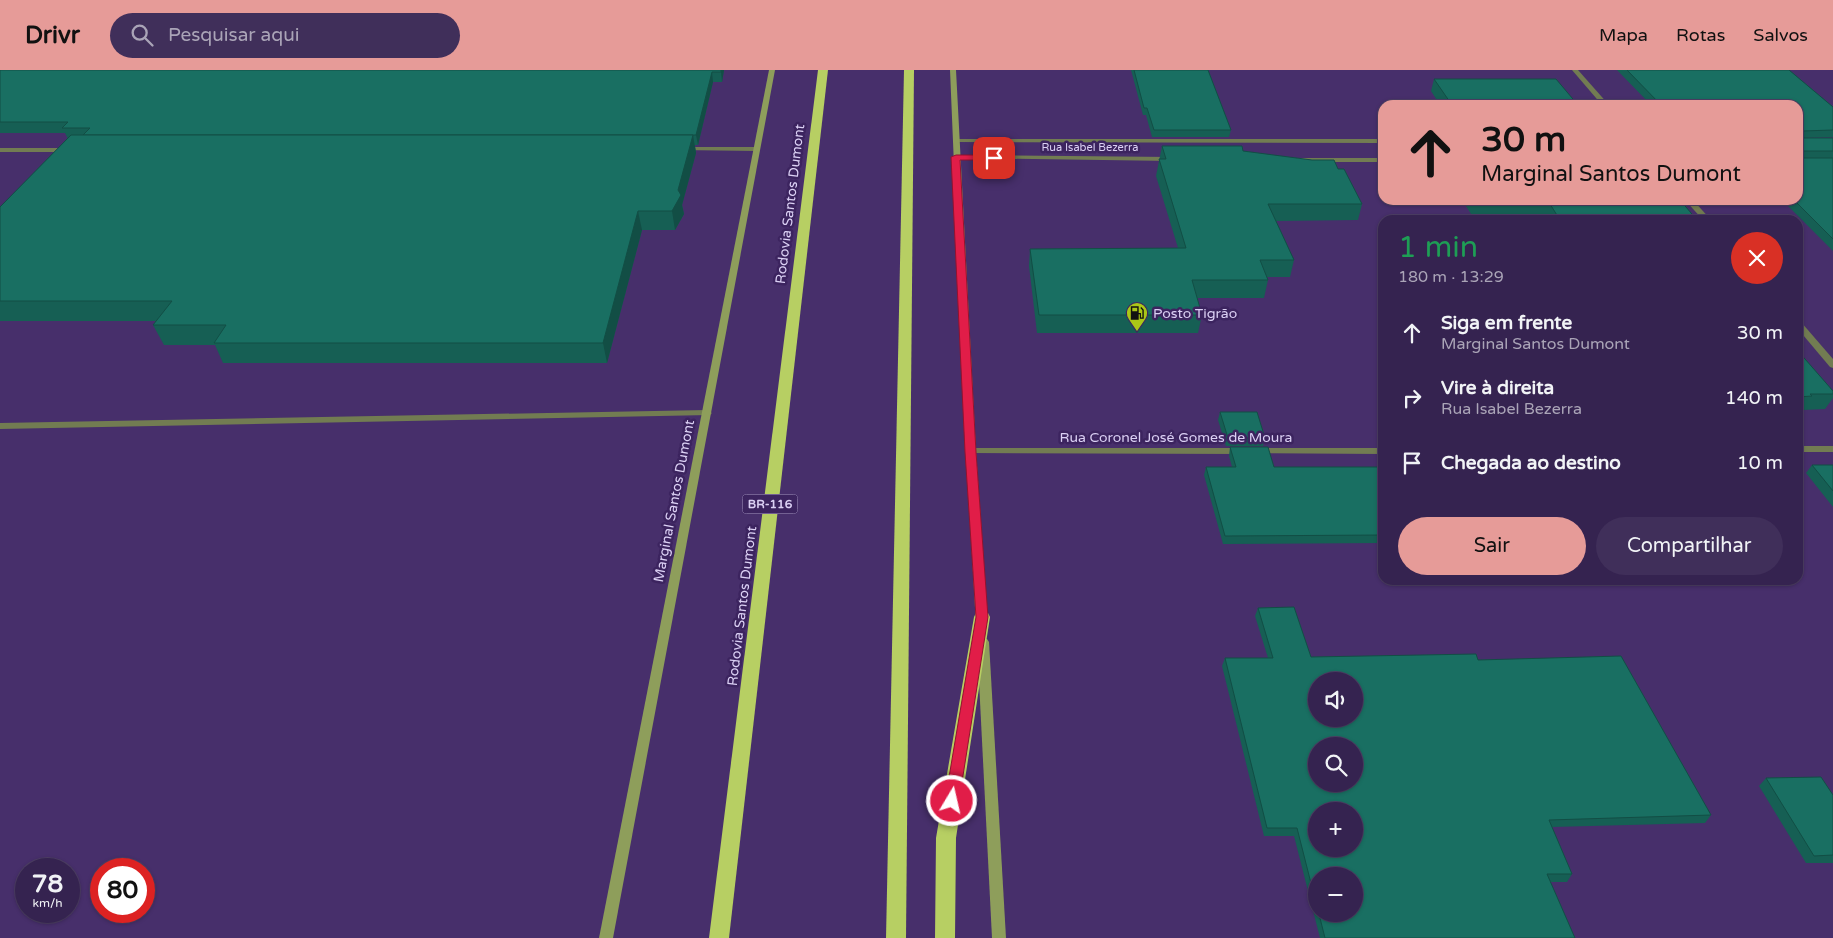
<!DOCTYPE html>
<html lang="pt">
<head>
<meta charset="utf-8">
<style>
  body { margin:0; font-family:"Varela Round",sans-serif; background:#402f5a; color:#f1f3f6; height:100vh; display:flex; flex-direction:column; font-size:19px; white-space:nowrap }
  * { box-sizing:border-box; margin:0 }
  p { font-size:16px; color:#aaa4b7 }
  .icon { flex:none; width:28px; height:28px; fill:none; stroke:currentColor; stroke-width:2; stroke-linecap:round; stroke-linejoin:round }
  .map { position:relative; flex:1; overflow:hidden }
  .side { position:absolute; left:1378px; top:145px; width:425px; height:370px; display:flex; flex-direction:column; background:#352350; border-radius:15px; box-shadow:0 1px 4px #0004,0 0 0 1px #4f4067 }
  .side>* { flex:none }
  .banner { position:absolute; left:1378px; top:30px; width:425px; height:105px; border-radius:15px; box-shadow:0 1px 4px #0004,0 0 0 1px #4f4067; background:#e69b98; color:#111; overflow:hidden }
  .controls { position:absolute; left:1308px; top:602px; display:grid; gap:10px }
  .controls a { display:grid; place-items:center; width:55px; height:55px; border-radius:50%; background:#352350; box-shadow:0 1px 4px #0004,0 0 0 1px #4f4067; font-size:25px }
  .speed { position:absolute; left:15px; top:788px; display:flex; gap:10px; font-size:25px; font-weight:700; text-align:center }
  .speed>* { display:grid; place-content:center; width:65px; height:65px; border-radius:50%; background:#352350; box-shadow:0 1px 4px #0004,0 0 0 1px #4f4067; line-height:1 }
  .speed small { font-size:12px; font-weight:400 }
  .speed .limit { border:8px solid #d22; background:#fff; color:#111 }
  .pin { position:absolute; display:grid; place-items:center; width:42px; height:42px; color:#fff; margin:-21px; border-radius:10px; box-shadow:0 2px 8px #0006 }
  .me { position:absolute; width:55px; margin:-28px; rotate:9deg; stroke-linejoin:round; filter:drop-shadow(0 0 4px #0008) }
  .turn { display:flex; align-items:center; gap:18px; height:105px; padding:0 20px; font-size:22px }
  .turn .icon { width:65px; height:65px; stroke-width:2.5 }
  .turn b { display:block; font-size:35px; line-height:42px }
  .round { display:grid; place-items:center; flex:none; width:52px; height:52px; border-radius:26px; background:#402f5a }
  .head { display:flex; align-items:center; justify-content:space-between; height:85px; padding:0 20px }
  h1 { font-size:30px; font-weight:600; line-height:38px; color:#1e9e55 }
  .action { display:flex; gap:10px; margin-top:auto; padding:10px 20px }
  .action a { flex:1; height:58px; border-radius:30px; background:#e69b98; color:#111; font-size:20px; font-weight:600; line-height:58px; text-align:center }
  .action a+a { background:#402f5a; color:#f1f3f6 }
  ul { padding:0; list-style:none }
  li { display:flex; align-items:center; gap:15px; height:65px; padding:0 20px }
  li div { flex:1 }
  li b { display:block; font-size:19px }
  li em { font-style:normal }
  header { display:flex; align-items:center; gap:30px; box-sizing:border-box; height:70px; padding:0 25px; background:#e69b98; color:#111 }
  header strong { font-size:24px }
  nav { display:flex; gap:28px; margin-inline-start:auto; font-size:18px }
  .search { width:350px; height:45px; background:#402f5a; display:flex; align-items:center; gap:12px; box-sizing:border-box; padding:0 18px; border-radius:28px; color:#aaa4b7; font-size:19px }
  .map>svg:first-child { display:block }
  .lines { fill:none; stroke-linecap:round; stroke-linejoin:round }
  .street { fill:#727c52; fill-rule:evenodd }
  .secondary { fill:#8e9e5b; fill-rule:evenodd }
  .highway { fill:#b7cf63; fill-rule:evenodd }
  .wall { fill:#165f54; fill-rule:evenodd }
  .shaded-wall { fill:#124e45 }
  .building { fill:#196f62; stroke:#124e45; fill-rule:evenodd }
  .route { fill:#e11d48; stroke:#92132f }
  .labels { text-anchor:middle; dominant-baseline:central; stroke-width:5; stroke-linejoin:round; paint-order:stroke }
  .far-street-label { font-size:11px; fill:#dbd0f4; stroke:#3c245f }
  .shield { fill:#3c245f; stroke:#ab9cc7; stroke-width:1 }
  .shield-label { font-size:12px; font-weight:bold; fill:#dbd0f4 }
  .street-label { font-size:14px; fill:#dbd0f4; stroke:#3c245f }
  .poi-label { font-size:14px; fill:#dbd0f4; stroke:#3c245f; text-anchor:start }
</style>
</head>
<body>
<header>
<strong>Drivr</strong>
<div class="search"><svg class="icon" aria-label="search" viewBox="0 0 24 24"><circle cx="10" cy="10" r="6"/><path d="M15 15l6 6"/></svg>Pesquisar aqui</div>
<nav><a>Mapa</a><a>Rotas</a><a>Salvos</a></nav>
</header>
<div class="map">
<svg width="1833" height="868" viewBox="0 0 1833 868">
  <rect width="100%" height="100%" fill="#472f6b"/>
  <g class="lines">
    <g class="street">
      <polygon points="1572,0 1578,0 1609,35 1602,35"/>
      <polygon points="953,69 1382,69 1382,73 955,72 953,71"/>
      <polygon points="682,77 756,77 759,79 756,81 680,80 679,79"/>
      <polygon points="0,78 70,78 74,80 70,82 0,82"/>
      <polygon points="956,85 1172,87 1176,89 1172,91 954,88 952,87"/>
      <polygon points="1296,88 1382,88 1382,92 1299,92 1295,90"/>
      <polygon points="1685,130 1693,130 1711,150 1703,150"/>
      <polygon points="1798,251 1801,252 1833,289 1833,298 1830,297 1798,259"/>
      <polygon points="707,340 712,343 710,345 0,359 0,353"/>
      <rect x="1798" y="376" width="35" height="6"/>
      <polygon points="971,378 1242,378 1247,381 1242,384 968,383 966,381"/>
      <polygon points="1257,378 1382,378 1382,384 1254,383 1252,381"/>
    </g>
    <g class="secondary">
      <polygon points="769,0 775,0 613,868 599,868"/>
      <polygon points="950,0 956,0 976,381 988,555 986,558 978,558 976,555 966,381"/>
      <polygon points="983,568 987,569 989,572 1006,868 992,868 977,572 979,569"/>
    </g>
    <g class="highway">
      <polygon points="818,0 828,0 729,868 709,868"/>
      <polygon points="904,0 914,0 906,868 886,868"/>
      <polygon points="982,541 988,543 990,547 956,768 955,868 935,868 936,768 974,547 976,543"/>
    </g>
  </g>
  <g class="wall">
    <polygon points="0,0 724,0 722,12 713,12 698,75 695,75 696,83 682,135 684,144 675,160 642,160 607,293 223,293 215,275 164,275 153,255 157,251 0,251 0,137 68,69 65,63 0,63"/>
    <polygon points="1131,0 1208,0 1231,60 1229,67 1152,67 1146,45 1143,45"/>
    <polygon points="1617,0 1789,0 1833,37 1833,67 1803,68 1833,68 1833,181 1782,130 1798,130 1798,35 1651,35"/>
    <polygon points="1434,9 1578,35 1440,35 1431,21"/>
    <polygon points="1162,76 1243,81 1338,99 1362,134 1358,150 1276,151 1294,190 1290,207 1266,207 1268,210 1264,228 1197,228 1202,245 1198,263 1037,263 1029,196 1030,179 1178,178 1156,106"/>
    <polygon points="1462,130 1680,130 1697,150 1546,150 1545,147 1473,147"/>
    <polygon points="1798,281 1833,321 1833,328 1825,339 1803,340 1802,342 1798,342"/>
    <polygon points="1220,342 1265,368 1263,376 1226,376 1218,350"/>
    <polygon points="1230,377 1274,397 1382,397 1382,473 1223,474 1204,405 1206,397 1232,397 1229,386"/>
    <polygon points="1812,395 1833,395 1833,437 1806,403"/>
    <path d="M 1258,538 L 1311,587 L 1478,590 L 1711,745 L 1705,753 L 1552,757 L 1572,804 L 1567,812 L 1550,812 L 1575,868 L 1320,868 L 1294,766 L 1264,766 L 1222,596 L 1225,588 L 1268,588 L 1255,546 ZM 1316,806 L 1354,844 L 1316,844 Z"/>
    <polygon points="1766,708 1833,725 1833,793 1806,793 1759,716"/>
  </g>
  <g class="shaded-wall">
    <polygon points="721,0 724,0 722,12 721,2"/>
    <polygon points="712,2 713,12 698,75 696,65"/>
    <polygon points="693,65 696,83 682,135 684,144 675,160 672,141"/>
    <polygon points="638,141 642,160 607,293 603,273"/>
  </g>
  <g class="building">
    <polygon points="0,0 721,0 721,2 712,2 696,65 83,65 90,58 62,58 68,52 0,52"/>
    <polygon points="1134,0 1208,0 1231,60 1154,60 1147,38 1144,38"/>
    <polygon points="1627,0 1789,0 1833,37 1833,60 1802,61 1801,68 1833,68 1833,81 1802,81 1800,83 1802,88 1833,88 1833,169 1794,130 1798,130 1798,35 1661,35"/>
    <polygon points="1434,9 1556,9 1578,35 1452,35"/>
    <polygon points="71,65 693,65 678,120 681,125 672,141 638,141 603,273 214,273 226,255 153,255 172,231 0,231 0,137"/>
    <polygon points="1162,76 1242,76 1243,81 1312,90 1334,90 1338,99 1344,99 1362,134 1268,134 1294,190 1260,190 1268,210 1192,210 1202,245 1039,245 1030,179 1186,178 1159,89 1166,89"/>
    <polygon points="1475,130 1680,130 1697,150 1560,150 1550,134 1478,134"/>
    <polygon points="1798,281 1833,321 1833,324 1810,324 1812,326 1798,327"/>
    <polygon points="1220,342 1257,342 1265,368 1228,368"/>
    <polygon points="1230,377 1268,377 1274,397 1382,397 1382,465 1225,466 1206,397 1236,397"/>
    <polygon points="1812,395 1833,395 1833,421"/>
    <path d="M 1294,537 L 1311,587 L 1476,584 L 1478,590 L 1621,586 L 1711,745 L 1549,750 L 1572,804 L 1547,804 L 1575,868 L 1325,868 L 1319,844 L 1354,844 L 1354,806 L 1316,806 L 1316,833 L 1297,758 L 1267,758 L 1225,588 L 1273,588 L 1258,538 ZM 1316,611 L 1354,611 L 1354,649 L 1316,649 ZM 1316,676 L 1354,676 L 1354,714 L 1316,714 ZM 1316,741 L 1354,741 L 1354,779 L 1316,779 Z"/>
    <polygon points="1821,707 1833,725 1833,785 1814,786 1766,708"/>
  </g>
  <polygon class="route" points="956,85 994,85 998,88 994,90 960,90 976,382 988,547 959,731 957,736 952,738 947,736 945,731 976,547 965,382 951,87"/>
  <defs>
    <g id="fuel-pin" transform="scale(1.125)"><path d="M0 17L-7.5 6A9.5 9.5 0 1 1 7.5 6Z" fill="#aac717" stroke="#3c245f"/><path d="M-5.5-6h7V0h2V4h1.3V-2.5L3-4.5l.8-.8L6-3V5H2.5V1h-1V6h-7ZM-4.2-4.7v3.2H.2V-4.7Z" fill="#111"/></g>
  </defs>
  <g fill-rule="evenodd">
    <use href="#fuel-pin" x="1137" y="243"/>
  </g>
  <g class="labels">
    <g class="far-street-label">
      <text x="1090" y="77">Rua Isabel Bezerra</text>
    </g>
    <rect class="shield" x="742.5" y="424.5" width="55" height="19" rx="4"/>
    <g class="shield-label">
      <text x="770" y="434">BR-116</text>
    </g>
    <g class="street-label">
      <text transform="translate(790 134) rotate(-83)">Rodovia Santos Dumont</text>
      <text x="1176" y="367">Rua Coronel José Gomes de Moura</text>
      <text transform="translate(674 431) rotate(-79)">Marginal Santos Dumont</text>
      <text transform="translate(742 536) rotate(-83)">Rodovia Santos Dumont</text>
    </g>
    <g class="poi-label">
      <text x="1153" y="243">Posto Tigrão</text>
    </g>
  </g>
</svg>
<div class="controls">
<a><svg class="icon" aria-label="sound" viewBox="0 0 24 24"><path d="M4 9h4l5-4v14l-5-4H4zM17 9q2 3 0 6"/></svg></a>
<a><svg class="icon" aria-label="search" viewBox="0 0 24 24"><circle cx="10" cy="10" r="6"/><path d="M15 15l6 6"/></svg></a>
<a>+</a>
<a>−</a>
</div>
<div class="speed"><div>78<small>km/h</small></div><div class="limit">80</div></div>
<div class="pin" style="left:994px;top:88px;background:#d93025"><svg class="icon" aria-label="arrive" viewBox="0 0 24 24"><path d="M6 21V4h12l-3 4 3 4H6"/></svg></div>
<svg class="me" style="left:952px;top:731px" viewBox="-20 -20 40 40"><circle r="17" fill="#e11d48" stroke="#fff" stroke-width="3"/><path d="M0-11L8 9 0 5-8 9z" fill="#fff"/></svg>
<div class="banner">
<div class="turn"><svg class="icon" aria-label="ahead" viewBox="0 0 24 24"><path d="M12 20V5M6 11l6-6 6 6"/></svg><div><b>30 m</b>Marginal Santos Dumont</div></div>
</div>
<section class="side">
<div class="head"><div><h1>1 min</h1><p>180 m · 13:29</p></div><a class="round" style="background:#d93025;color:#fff"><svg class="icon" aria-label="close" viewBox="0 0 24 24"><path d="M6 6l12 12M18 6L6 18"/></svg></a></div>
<ul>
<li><svg class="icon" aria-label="ahead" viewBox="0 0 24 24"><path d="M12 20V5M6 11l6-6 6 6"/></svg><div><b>Siga em frente</b><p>Marginal Santos Dumont</p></div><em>30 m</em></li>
<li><svg class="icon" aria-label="right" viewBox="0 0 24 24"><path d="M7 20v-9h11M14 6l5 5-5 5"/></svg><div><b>Vire à direita</b><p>Rua Isabel Bezerra</p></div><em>140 m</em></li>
<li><svg class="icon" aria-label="arrive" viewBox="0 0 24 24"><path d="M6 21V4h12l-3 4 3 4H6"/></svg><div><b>Chegada ao destino</b></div><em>10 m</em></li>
</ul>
<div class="action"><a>Sair</a><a>Compartilhar</a></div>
</section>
</div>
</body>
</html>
